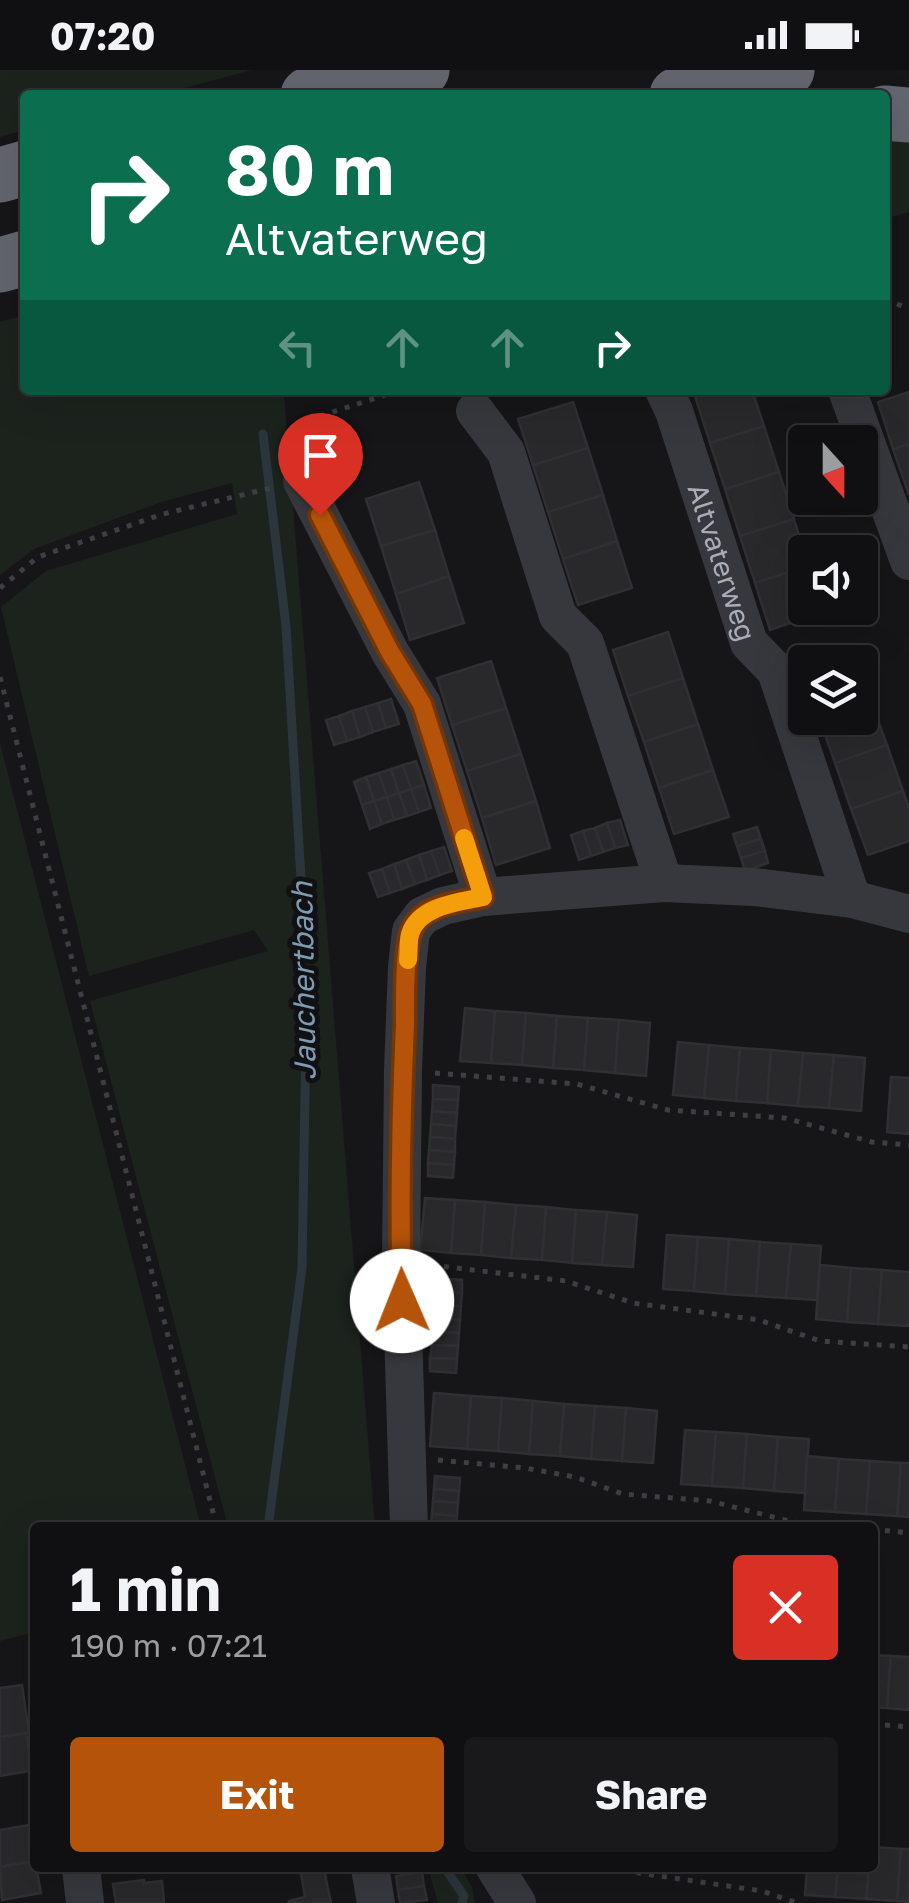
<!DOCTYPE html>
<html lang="en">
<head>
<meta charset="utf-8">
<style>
  body { margin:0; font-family:"Golos Text",sans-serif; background:#19191b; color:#f1f3f6; height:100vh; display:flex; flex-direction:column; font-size:38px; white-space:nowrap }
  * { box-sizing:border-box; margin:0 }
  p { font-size:32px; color:#9c9d9f }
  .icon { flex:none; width:55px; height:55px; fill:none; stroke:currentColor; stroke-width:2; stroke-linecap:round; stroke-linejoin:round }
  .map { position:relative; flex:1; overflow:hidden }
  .details { position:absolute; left:30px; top:1452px; width:848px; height:350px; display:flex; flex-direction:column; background:#101012; border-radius:10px; box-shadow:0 10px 40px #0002,0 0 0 2px #303032 }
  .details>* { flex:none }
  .guide { position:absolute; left:20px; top:20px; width:870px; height:305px; border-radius:10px; box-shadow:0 10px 40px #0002,0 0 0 2px #303032; background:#0b6e4f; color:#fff; overflow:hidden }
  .needle { width:65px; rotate:159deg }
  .buttons { position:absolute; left:788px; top:355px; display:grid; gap:20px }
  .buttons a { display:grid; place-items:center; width:90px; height:90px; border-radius:10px; background:#101012; box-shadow:0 10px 40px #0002,0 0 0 2px #303032; font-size:50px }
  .pin { position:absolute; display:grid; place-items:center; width:85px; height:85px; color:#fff; margin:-102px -42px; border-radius:50% 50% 50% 0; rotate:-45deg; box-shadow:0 0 10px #0007 }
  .pin .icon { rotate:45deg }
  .me { position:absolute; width:110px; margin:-55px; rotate:359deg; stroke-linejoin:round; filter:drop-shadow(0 0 8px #0008) }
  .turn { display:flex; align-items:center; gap:35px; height:210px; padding:0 40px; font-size:45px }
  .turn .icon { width:130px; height:130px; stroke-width:2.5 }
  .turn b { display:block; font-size:70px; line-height:85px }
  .lanes { display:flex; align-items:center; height:95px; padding:0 40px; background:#0003; justify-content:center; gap:50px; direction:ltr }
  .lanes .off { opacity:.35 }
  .round { display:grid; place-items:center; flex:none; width:105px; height:105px; border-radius:10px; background:#19191b }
  .overview { display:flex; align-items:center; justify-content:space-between; height:170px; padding:0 40px }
  h1 { font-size:60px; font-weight:700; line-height:75px }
  .cta { display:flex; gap:20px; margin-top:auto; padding:20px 40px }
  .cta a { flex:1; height:115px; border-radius:10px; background:#b45309; color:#fff; font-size:40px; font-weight:700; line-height:115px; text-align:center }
  .cta a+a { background:#19191b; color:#f1f3f6 }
  .status { display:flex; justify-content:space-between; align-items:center; height:70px; padding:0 50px; background:#101012; direction:ltr }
  .status svg { height:28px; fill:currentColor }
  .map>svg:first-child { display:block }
  .green { fill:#1c231d }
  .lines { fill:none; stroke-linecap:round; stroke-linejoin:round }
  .stream { stroke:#2c353c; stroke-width:9 }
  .building { fill:#29292c; stroke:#303034; stroke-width:2.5 }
  .path { stroke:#3d3f44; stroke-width:5; stroke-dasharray:5 8; stroke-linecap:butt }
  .minor { stroke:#37383d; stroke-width:38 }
  .highway { stroke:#63666e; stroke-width:55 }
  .route-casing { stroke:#753606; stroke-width:25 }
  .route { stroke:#b45309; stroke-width:18 }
  .slow { stroke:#f59e0b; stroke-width:18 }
  .labels { text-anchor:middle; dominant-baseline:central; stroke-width:10; stroke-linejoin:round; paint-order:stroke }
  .street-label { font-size:28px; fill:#a8adb8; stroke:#111113 }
  .water-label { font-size:30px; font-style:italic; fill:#7f9bb3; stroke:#111113 }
</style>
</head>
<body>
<div class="status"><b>07:20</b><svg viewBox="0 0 49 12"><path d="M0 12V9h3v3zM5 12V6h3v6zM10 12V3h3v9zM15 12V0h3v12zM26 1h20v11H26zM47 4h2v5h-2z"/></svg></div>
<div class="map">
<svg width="909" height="1833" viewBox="0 0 909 1833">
  <rect width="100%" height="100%" fill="#161618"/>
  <g class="green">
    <polygon points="0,0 252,0 158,25 25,25 25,60 0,67"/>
    <polygon points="885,65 909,71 909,142 885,149"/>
    <polygon points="25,245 25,320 298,320 284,325 375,1457 228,1457 90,931 268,881 254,860 89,906 1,537 46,501 237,444 232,413 161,432 34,479 0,505 0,252"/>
    <polygon points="0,673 201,1457 35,1458 35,1562 0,1571"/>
    <polygon points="428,1798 461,1798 472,1817 475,1833 438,1833"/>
  </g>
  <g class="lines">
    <g class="stream">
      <polyline points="263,364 286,556 307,909 302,1198 268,1458"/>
      <polyline points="445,1798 464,1826 462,1833"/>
    </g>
  </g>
  <g class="building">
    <polygon points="715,320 752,320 764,356 710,373 695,326"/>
    <polygon points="909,322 909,374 893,379 878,332"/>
    <polygon points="573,332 588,378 533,395 518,349"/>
    <polygon points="764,356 779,402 725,419 710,373"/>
    <polygon points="909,374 909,425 893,379"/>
    <polygon points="588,378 603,425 548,442 533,395"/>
    <polygon points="779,402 794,449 740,466 725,419"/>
    <polygon points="419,412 435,460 381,476 366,429"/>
    <polygon points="603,425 617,471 563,489 548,442"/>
    <polygon points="794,449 805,485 805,497 755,513 740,466"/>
    <polygon points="435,460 449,506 396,524 381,476"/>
    <polygon points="617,471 632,518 578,535 563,489"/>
    <polygon points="805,497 805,538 822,538 823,542 770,560 755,513"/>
    <polygon points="449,506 464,553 410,570 396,524"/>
    <polygon points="668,562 683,608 628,626 613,580"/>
    <polygon points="491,591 506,638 452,655 437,608"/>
    <polygon points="683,608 698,654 644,672 628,626"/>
    <polygon points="391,629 399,654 386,658 378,633"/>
    <polygon points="870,629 887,675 835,693 819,648 860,648 860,632"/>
    <polygon points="378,633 386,658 373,662 365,637"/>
    <polygon points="365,637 373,662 360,667 352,641"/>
    <polygon points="506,638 521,684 467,701 452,655"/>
    <polygon points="352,641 360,667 347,671 339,646"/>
    <polygon points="339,646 347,671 334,675 326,650"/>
    <polygon points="698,654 713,700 659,718 644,672"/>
    <polygon points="887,675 903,721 851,739 835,693"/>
    <polygon points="521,684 536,731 482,748 467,701"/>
    <polygon points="416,691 424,715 411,719 403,695"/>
    <polygon points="403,695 411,719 399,723 391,699"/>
    <polygon points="391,699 399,723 387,727 379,703"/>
    <polygon points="713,700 729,747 674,764 659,718"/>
    <polygon points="379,703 387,727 374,731 366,707"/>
    <polygon points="366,707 374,731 362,735 354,712"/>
    <polygon points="424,715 431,738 419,742 411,719"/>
    <polygon points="411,719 419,742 407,746 399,723"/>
    <polygon points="903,721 909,738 909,771 868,785 851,739"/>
    <polygon points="399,723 407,746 394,750 387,727"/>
    <polygon points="387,727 394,750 382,754 374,731"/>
    <polygon points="374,731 382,754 370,759 362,735"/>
    <polygon points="536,731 550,778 496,795 482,748"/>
    <polygon points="620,750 628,775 615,778 607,753"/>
    <polygon points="607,753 615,778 603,782 595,758"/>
    <polygon points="757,757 761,769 737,776 733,764"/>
    <polygon points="595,758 603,782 591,786 583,761"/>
    <polygon points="583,761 591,786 579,790 571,765"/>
    <polygon points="761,769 765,781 741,788 737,776"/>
    <polygon points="444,777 452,801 440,805 431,781"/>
    <polygon points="431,781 440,805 427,810 419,785"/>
    <polygon points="765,781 768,793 745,801 741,788"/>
    <polygon points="419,785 427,810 415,814 406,790"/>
    <polygon points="406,790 415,814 402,819 394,794"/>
    <polygon points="394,794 402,819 390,823 382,799"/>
    <polygon points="382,799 390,823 378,827 369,803"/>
    <polygon points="465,938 495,941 491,993 460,991"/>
    <polygon points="495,941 526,943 522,995 491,993"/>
    <polygon points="526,943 557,946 553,998 522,995"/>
    <polygon points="557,946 588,948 584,1000 553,998"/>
    <polygon points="588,948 619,950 615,1003 584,1000"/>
    <polygon points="619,950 650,953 646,1006 615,1003"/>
    <polygon points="678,972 709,975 704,1028 673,1025"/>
    <polygon points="709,975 740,978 736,1031 704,1028"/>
    <polygon points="740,978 771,980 767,1033 736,1031"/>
    <polygon points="771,980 803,983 798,1036 767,1033"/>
    <polygon points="803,983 834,985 829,1038 798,1036"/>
    <polygon points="834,985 865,988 861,1041 829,1038"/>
    <polygon points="891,1007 909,1008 909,1064 887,1062"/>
    <polygon points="433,1015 459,1017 458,1030 433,1029"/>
    <polygon points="433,1029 458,1030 457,1043 432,1041"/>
    <polygon points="432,1041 457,1043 456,1056 431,1054"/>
    <polygon points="431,1054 456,1056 455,1069 430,1067"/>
    <polygon points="430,1067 455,1069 455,1082 429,1080"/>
    <polygon points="429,1080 455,1082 454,1095 428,1093"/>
    <polygon points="428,1093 454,1095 453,1108 428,1106"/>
    <polygon points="425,1128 455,1130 451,1183 420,1180"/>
    <polygon points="455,1130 485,1132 481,1185 451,1183"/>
    <polygon points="485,1132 516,1135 511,1188 481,1185"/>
    <polygon points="516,1135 546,1137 542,1190 511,1188"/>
    <polygon points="546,1137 576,1140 572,1193 542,1190"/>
    <polygon points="576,1140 607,1142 602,1195 572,1193"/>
    <polygon points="607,1142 637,1145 633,1197 602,1195"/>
    <polygon points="667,1165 698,1167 694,1221 663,1219"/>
    <polygon points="698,1167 729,1169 725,1224 694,1221"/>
    <polygon points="729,1169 760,1172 756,1226 725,1224"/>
    <polygon points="760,1172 791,1174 786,1228 756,1226"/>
    <polygon points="791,1174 821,1176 817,1230 786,1228"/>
    <polygon points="820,1195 851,1198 847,1252 816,1249"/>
    <polygon points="851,1198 882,1200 878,1254 847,1252"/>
    <polygon points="882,1200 909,1202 909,1256 878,1254"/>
    <polygon points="436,1208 462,1210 462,1223 435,1221"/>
    <polygon points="435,1221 462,1223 461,1236 434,1235"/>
    <polygon points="434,1235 461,1236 460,1250 433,1248"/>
    <polygon points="433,1248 460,1250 459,1263 433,1261"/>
    <polygon points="433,1261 459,1263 458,1276 432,1275"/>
    <polygon points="432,1275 458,1276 457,1289 430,1288"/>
    <polygon points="430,1288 457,1289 456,1303 430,1301"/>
    <polygon points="434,1323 471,1326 467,1379 430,1376"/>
    <polygon points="471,1326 502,1328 498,1381 467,1379"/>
    <polygon points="502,1328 533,1331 529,1384 498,1381"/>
    <polygon points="533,1331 564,1334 560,1386 529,1384"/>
    <polygon points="564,1334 595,1336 591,1389 560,1386"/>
    <polygon points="595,1336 626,1338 622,1391 591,1389"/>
    <polygon points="626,1338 657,1341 653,1393 622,1391"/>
    <polygon points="685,1360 716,1362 712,1416 681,1414"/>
    <polygon points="716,1362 747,1364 743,1418 712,1416"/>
    <polygon points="747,1364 778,1367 774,1421 743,1418"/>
    <polygon points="778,1367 809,1369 805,1423 774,1421"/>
    <polygon points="807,1386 839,1389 835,1442 804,1440"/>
    <polygon points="839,1389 870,1391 866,1444 835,1442"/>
    <polygon points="870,1391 901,1393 897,1446 866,1444"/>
    <polygon points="901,1393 909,1393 909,1447 897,1446"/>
    <polygon points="435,1406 460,1408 459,1421 434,1419"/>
    <polygon points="434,1419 459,1421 458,1433 433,1431"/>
    <polygon points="433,1431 458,1433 457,1446 432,1444"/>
    <polygon points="432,1444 457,1446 456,1458 431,1456"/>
    <polygon points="872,1585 891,1586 887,1638 872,1637"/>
    <polygon points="891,1586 909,1587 909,1640 887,1638"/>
    <polygon points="22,1615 29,1663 0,1667 0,1618"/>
    <polygon points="26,1663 29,1681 35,1680 35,1700 0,1706 0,1667"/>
    <polygon points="29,1755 35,1791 0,1797 0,1760"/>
    <polygon points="872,1777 901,1779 897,1831 866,1829 869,1798 872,1798"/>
    <polygon points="901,1779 909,1779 909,1832 897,1831"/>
    <polygon points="35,1791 41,1823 2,1830 0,1797"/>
    <polygon points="807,1798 838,1798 835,1827 805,1825"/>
    <polygon points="838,1798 869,1798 866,1829 835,1827"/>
    <polygon points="324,1799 331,1833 289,1833 289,1831 305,1827 301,1804"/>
    <polygon points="422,1802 424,1816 398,1820 396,1806"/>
    <polygon points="144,1810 144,1813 162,1811 164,1833 116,1833 113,1814"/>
    <polygon points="424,1816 427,1830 400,1833 398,1820"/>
  </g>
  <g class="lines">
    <g class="path">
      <polyline points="885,229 909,239"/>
      <polyline points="309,382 317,347 401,320"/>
      <polyline points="0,518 38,487 163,444 271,418"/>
      <polyline points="0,607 217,1458"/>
      <polyline points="435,1003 577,1014 668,1040 785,1048 872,1072 909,1075"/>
      <polyline points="431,1195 566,1211 633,1233 759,1250 820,1271 909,1277"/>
      <polyline points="438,1390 525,1398 575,1407 623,1424 710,1431 793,1452 853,1458"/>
      <polyline points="872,1459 909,1463"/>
      <polyline points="872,1654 909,1657"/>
      <polyline points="624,1798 639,1803 762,1821 797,1833"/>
    </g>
    <g class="minor">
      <path id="s1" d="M 664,320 L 674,341 L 749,573 L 776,601 L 852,829"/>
      <polyline points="847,320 909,491"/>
      <polyline points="475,341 506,382 558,546 585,573 664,813"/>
      <polyline points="302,411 390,582 422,634 483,827"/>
      <polyline points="409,1458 401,1192 403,1001 407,897 411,861 422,846 443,836 483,827 664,813 754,817 852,829 909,844"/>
      <polyline points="81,1798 85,1833"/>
      <polyline points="370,1798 376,1833"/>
      <polyline points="495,1798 517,1833"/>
    </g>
    <g class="highway">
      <polyline points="308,25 422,0"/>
      <polyline points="677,25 787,0"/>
      <polyline points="885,43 909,45"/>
      <polyline points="0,105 25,98"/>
      <polyline points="0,195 25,188"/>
    </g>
  </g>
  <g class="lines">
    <g class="route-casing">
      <path id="route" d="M 320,445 L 390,582 L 422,634 L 483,827 C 459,832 420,835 411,862 C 404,882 405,932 405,954 C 401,1046 399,1139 402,1231"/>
    </g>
    <use href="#route" class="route"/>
    <path class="slow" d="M 408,890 C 409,882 408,872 410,864 C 419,836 459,832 483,827 L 464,768"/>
  </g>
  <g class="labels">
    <g class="street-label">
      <text stroke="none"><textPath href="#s1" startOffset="182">Altvaterweg</textPath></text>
    </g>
    <g class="water-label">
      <text transform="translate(303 911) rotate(-91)">Jauchertbach</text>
    </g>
  </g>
</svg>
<div class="buttons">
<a><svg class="needle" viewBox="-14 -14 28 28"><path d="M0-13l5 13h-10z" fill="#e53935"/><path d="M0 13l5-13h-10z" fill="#9c9d9f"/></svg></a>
<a><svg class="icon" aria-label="sound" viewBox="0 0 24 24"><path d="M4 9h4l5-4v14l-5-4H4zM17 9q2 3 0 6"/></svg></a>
<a><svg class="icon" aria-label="layers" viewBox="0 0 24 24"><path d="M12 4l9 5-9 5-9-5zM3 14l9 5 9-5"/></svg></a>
</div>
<div class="pin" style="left:320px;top:445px;background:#d93025"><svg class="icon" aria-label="arrive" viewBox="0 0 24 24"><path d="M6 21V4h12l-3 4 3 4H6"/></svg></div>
<svg class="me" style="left:402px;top:1231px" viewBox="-20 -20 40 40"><circle r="19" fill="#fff"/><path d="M0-13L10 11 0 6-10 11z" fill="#b45309"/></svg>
<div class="guide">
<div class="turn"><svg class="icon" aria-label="right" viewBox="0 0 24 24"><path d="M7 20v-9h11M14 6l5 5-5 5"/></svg><div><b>80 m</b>Altvaterweg</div></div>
<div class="lanes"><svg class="icon off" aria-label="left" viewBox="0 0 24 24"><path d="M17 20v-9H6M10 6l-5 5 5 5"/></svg><svg class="icon off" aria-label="ahead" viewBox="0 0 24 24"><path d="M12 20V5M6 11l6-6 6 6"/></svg><svg class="icon off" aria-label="ahead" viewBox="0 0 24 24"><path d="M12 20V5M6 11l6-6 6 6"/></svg><svg class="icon" aria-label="right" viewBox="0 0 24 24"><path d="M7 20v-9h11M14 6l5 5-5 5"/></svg></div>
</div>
<section class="details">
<div class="overview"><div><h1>1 min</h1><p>190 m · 07:21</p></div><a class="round" style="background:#d93025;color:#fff"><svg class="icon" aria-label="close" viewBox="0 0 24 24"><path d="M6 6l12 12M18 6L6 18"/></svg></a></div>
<div class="cta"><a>Exit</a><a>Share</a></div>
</section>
</div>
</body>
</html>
